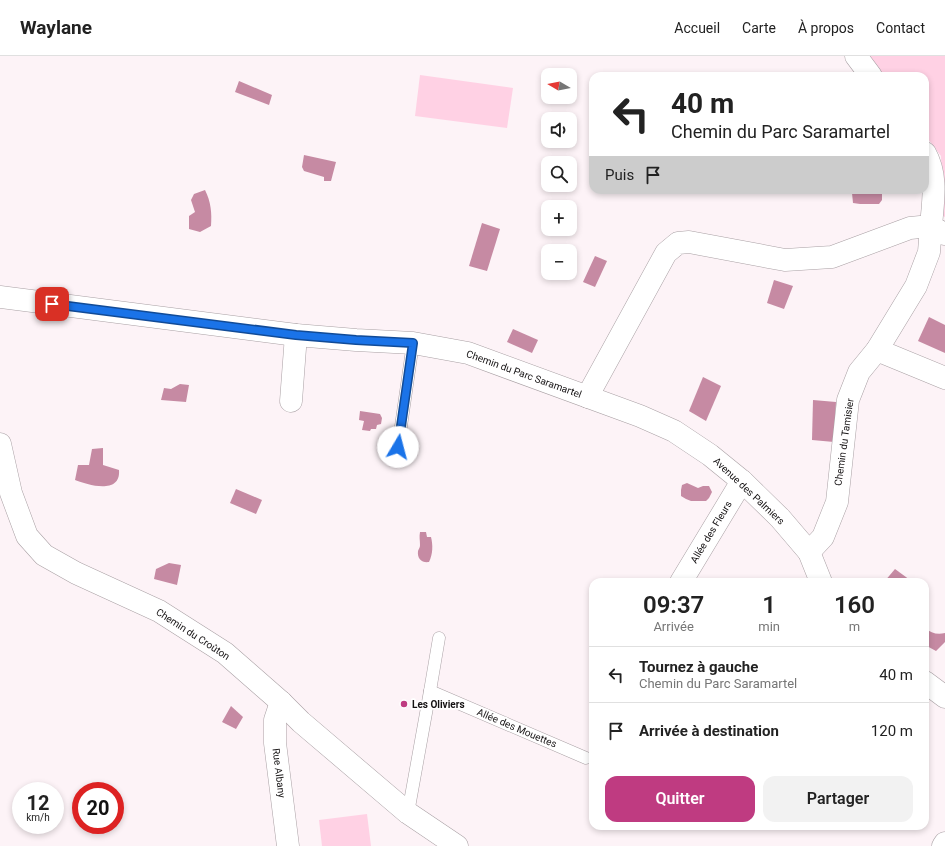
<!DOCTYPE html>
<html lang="fr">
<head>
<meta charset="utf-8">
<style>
  body { margin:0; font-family:Roboto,sans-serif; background:#f2f2f2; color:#222; height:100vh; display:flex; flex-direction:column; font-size:15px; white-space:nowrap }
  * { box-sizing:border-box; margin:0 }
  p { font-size:13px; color:#767676 }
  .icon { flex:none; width:22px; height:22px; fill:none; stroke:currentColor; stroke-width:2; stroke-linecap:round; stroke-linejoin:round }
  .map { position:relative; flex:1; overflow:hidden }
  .side { position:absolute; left:589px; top:522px; width:340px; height:252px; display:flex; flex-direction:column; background:#fff; border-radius:12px; box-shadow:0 2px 6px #0003 }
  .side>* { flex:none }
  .top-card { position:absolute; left:589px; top:16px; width:340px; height:122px; border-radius:12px; box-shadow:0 2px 6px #0003; background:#fff; color:#222; overflow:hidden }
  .needle { width:26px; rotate:280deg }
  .buttons { position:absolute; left:541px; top:12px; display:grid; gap:8px }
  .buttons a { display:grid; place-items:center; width:36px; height:36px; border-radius:8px; background:#fff; box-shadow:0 2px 6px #0003; font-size:20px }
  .speed { position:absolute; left:12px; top:726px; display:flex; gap:8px; font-size:20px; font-weight:700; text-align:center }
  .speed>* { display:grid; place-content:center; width:52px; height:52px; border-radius:50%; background:#fff; box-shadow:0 2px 6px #0003; line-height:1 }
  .speed small { font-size:10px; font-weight:400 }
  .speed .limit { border:6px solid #d22; background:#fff; color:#111 }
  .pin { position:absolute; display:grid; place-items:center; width:34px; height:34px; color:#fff; margin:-17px; border-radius:8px; box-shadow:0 2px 6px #0006 }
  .me { position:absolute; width:44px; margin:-22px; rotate:8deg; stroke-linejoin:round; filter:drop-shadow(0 0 3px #0008) }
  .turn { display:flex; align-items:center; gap:14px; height:84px; padding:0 16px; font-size:18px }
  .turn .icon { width:52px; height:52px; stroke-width:2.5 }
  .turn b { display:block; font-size:28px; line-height:34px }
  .then { display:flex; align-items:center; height:38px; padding:0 16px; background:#0003; gap:8px; font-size:15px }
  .eta { display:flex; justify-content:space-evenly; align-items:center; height:68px; text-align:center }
  .eta b { font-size:24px; font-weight:600; line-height:28px }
  .action { display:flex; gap:8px; margin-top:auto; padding:8px 16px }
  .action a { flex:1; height:46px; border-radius:12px; background:#bf3b81; color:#fff; font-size:16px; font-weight:600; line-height:46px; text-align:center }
  .action a+a { background:#f2f2f2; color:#222 }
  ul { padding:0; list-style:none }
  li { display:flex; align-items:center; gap:12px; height:56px; padding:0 16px; border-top:1px solid #e0e0e0 }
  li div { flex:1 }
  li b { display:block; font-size:15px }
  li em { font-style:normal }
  header { display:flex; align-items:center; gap:24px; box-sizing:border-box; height:56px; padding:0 20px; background:#fff; border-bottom:1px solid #e0e0e0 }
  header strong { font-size:19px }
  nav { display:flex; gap:22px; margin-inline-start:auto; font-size:14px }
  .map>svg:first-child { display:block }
  .green { fill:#ffd1e4 }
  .water { fill:#c68aa3 }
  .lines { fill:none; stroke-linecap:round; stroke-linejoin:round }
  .service-casing { stroke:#a9a0a4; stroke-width:13 }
  .minor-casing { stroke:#a9a0a4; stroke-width:23 }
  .service { stroke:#fff; stroke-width:12 }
  .minor { stroke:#fff; stroke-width:22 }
  .route-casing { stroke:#114b97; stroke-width:10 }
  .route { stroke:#1a73e8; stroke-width:7 }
  .poi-dot { fill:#bf3b81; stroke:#fff; stroke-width:1.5 }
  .labels { text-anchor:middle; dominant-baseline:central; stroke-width:3.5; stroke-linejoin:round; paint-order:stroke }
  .street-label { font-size:10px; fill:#151213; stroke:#fff }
  .poi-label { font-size:10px; font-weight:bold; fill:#151213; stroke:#fff; text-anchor:start }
</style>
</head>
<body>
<header>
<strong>Waylane</strong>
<nav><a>Accueil</a><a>Carte</a><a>À propos</a><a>Contact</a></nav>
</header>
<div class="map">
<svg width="945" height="790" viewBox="0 0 945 790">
  <rect width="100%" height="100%" fill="#fdf3f7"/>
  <g class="green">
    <polygon points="868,0 945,0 945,161 943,160 941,100 925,79 925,20 882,20"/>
    <polygon points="420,19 513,32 507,72 415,60"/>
    <polygon points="367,758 371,790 322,790 319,764"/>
  </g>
  <g class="water">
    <polygon points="239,25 272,39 269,49 235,36"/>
    <polygon points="304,99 336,106 331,125 324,125 324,121 304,115 302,111"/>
    <path d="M 205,134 C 211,146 212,157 211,170 L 200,176 L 189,173 L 189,160 L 195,156 L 191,144 L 194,138 Z"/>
    <polygon points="854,134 882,134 882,144 879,148 860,148 853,147 852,137"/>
    <polygon points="482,167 500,173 487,215 469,210"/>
    <polygon points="595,200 607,205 595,231 583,226"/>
    <polygon points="774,224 793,230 784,253 767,247"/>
    <polygon points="929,261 945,269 945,297 918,285"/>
    <polygon points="513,273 538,284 532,297 507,286"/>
    <polygon points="703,321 721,330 706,365 689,355"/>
    <polygon points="180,328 189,329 186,346 161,344 164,332 171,333"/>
    <polygon points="813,344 836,346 834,386 812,384"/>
    <polygon points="360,355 380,358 382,362 381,368 377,369 376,373 371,373 370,375 362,374 364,365 359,364"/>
    <path d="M 103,392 L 103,409 L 119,414 C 121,439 88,429 75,424 L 78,409 L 89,409 L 92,393 Z"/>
    <polygon points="687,427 698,432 703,430 709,430 712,436 709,442 706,445 691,445 686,443 681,440 681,434 682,429"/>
    <polygon points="236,433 262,444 256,458 230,447"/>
    <path d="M 420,476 L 426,476 L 427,481 L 431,481 C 433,489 433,498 429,506 C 422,507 417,503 418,495 C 419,492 420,492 420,489 C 420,484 419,481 420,476 Z"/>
    <polygon points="169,507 181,509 177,529 154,523 156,513"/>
    <polygon points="895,513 910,524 908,526 884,526"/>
    <path d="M 925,572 C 931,577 937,579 945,577 L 945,586 L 936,595 L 925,589 Z"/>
    <polygon points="231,650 243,661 236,673 222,666"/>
  </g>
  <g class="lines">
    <g class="service-casing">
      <g id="service">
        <polyline points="398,391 413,287"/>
        <polyline points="430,635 439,582"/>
        <polyline points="408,757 430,635 586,702"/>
      </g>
    </g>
    <g class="minor-casing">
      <g id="minor">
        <polyline points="856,0 871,20"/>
        <path d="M 925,97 C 938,120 933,145 931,170 L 944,178"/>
        <polyline points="0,241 296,279 356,284 413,287 468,297 640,360 674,375 710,399 742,425 780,462 809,496 821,526"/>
        <polyline points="877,294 945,322"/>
        <polyline points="588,341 592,332 666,197 678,187 689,186 785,204 832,201 910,172 931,170 929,196 916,230 877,294 859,316 848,344 837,446 823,481 809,496"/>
        <polyline points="291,345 296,279"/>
        <polyline points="0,388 11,437 27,480 44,499 76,517 159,555 225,597 281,646 301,666 408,757 457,790"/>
        <polyline points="681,526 742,425"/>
        <polyline points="925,626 945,641"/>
        <polyline points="281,646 275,664 275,687 288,790"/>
        <polyline points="943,790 945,787"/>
      </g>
    </g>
    <use href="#service" class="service"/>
    <use href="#minor" class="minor"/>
  </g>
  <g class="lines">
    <g class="route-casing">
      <polyline id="route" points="52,248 296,279 356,284 413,287 398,391"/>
    </g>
    <use href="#route" class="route"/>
  </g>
  <circle class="poi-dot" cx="404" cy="648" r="4"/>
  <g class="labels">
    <g class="street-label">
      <text transform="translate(524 318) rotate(20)">Chemin du Parc Saramartel</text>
      <text transform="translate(844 386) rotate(-82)">Chemin du Tamisier</text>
      <text transform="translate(749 435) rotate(43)">Avenue des Palmiers</text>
      <text transform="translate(711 476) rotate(-59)">Allée des Fleurs</text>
      <text transform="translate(193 578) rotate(33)">Chemin du Croûton</text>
      <text transform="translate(517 672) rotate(23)">Allée des Mouettes</text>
      <text transform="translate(279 717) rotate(83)">Rue Albany</text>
    </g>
    <g class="poi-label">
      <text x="412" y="648">Les Oliviers</text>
    </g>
  </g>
</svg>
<div class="buttons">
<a><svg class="needle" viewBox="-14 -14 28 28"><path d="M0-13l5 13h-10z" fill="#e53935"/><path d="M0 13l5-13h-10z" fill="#767676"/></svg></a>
<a><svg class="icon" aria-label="sound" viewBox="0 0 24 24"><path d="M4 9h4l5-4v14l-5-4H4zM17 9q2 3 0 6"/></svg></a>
<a><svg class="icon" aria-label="search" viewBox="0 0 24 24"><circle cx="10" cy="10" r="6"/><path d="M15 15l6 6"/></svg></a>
<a>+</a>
<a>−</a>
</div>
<div class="speed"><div>12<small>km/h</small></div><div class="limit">20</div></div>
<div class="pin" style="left:52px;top:248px;background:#d93025"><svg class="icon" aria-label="arrive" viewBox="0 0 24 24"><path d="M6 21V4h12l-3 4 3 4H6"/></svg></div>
<svg class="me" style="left:398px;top:391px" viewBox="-20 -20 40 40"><circle r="19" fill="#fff"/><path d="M0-13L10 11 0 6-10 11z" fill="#1a73e8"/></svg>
<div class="top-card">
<div class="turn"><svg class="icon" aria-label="left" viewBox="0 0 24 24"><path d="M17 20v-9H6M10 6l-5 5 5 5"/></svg><div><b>40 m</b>Chemin du Parc Saramartel</div></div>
<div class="then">Puis<svg class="icon" aria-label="arrive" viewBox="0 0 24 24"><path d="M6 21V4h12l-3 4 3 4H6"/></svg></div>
</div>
<section class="side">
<div class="eta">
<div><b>09:37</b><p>Arrivée</p></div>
<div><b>1</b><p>min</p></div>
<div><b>160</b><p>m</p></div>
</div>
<ul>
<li><svg class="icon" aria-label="left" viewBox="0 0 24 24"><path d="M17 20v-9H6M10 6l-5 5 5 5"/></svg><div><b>Tournez à gauche</b><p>Chemin du Parc Saramartel</p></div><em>40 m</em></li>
<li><svg class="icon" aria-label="arrive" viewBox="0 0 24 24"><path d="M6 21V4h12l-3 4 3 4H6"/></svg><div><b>Arrivée à destination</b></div><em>120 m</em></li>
</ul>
<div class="action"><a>Quitter</a><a>Partager</a></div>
</section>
</div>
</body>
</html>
